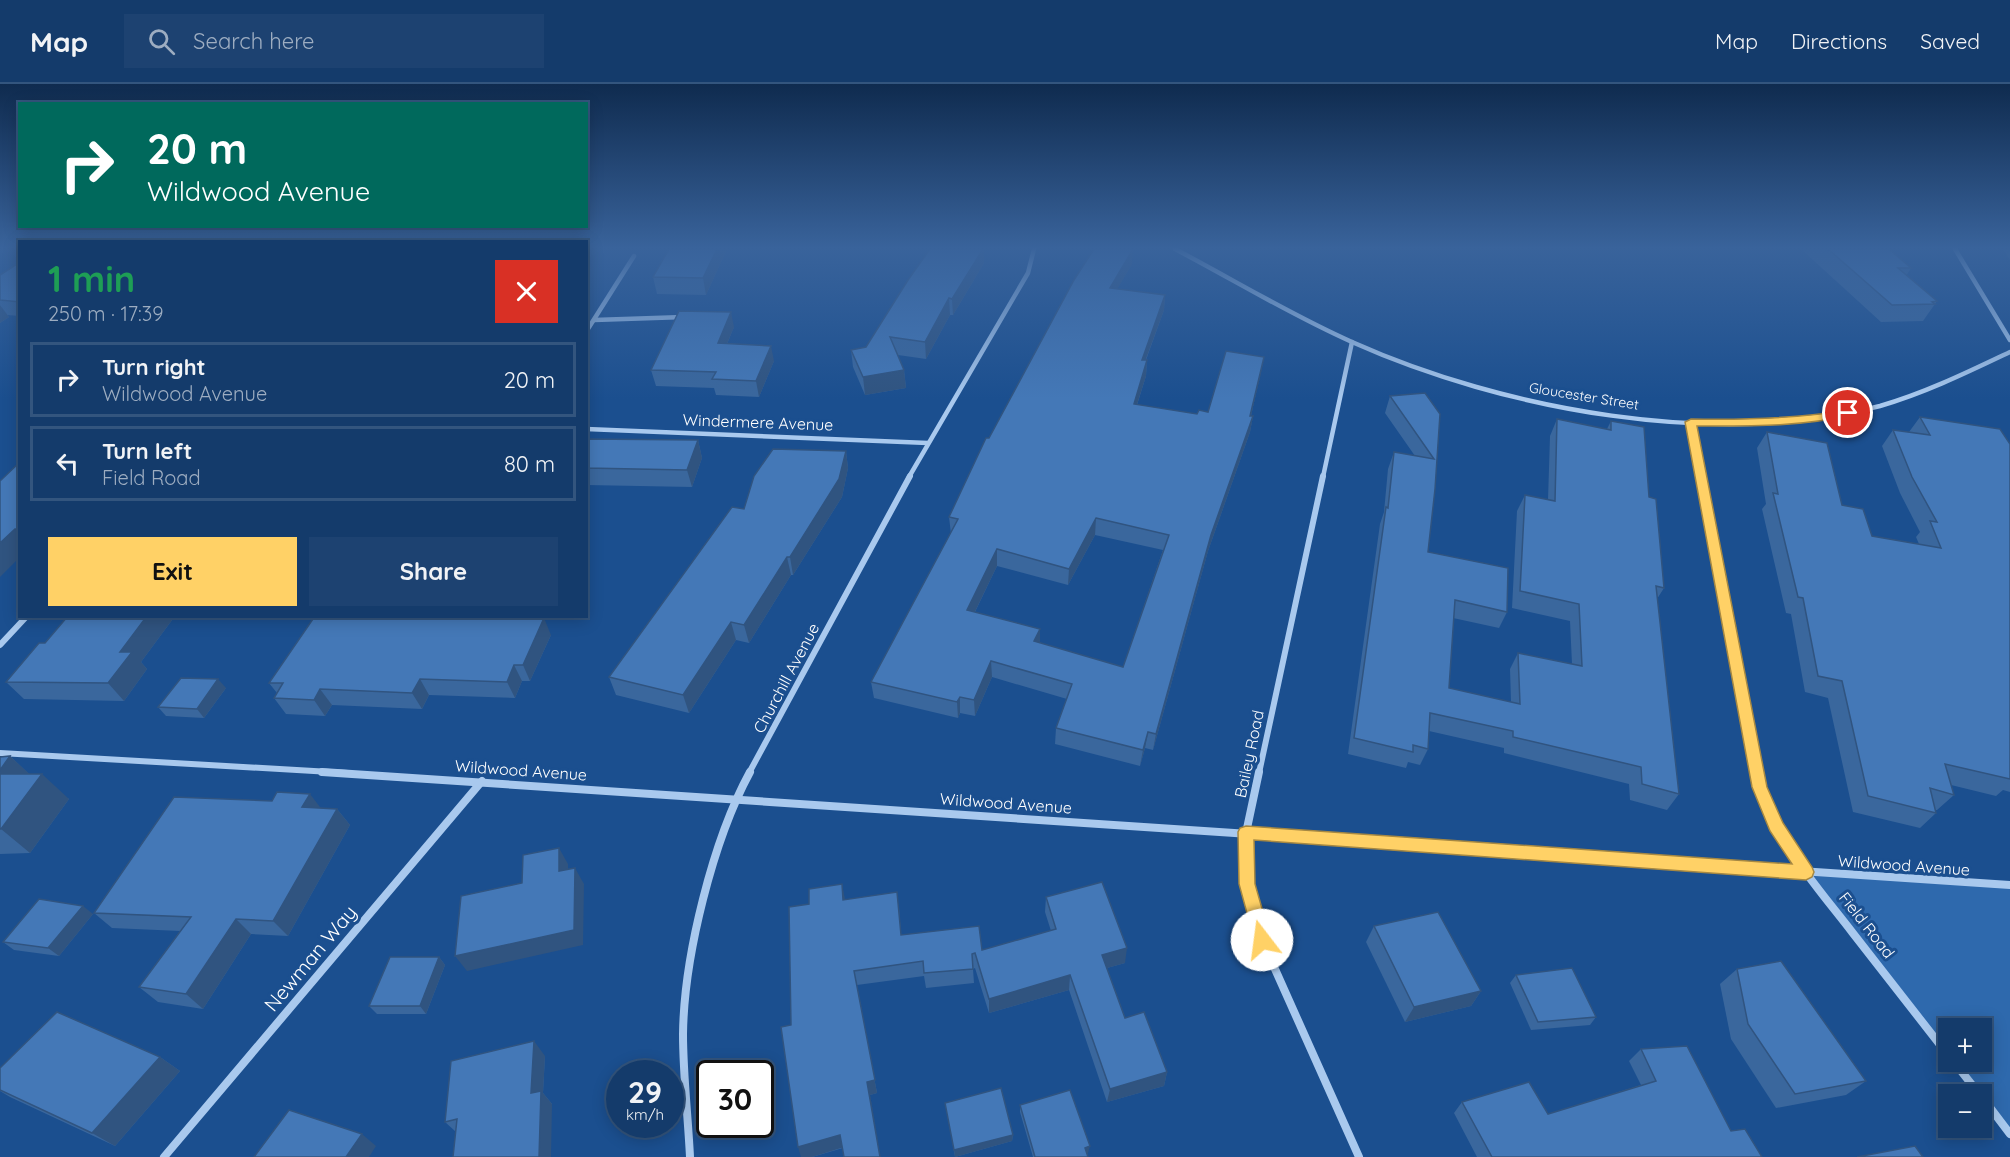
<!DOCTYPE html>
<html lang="en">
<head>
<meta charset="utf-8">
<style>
  body { margin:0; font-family:Quicksand,sans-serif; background:#1d4271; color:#f1f3f6; height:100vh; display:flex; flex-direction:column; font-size:22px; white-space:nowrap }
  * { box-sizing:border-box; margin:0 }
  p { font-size:20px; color:#9dadc1 }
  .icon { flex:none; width:33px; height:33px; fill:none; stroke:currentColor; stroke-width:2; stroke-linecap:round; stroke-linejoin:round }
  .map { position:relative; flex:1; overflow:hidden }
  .drawer { position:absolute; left:18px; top:156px; width:570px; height:378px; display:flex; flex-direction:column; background:#143b6b; border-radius:0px; box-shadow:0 3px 15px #0003,0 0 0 2px #33557e }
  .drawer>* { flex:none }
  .banner { position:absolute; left:18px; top:18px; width:570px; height:126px; border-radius:0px; box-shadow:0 3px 15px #0003,0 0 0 2px #33557e; background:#00695c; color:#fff; overflow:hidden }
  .controls { position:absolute; left:1938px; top:934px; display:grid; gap:12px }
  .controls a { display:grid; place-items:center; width:54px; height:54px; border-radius:0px; background:#143b6b; box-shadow:0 3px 15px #0003,0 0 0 2px #33557e; font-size:30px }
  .speed { position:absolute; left:606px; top:976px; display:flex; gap:12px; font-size:30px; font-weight:700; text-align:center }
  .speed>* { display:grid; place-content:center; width:78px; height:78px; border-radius:50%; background:#143b6b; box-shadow:0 3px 15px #0003,0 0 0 2px #33557e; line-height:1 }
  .speed small { font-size:15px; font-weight:400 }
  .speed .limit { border:3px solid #111; border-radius:9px; background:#fff; color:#111 }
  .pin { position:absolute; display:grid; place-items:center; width:51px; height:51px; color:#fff; margin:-26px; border:3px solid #fff; border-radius:50%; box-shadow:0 2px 6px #0007 }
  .me { position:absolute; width:66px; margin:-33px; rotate:345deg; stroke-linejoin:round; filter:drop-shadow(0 0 4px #0008) }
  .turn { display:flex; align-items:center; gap:21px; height:126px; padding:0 30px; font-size:27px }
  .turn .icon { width:78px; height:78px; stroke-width:2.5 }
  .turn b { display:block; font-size:42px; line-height:51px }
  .round { display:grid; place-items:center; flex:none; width:63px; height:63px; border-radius:0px; background:#1d4271 }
  .headline { display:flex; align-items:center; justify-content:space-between; height:102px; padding:0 30px }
  h1 { font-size:36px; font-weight:800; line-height:45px; color:#1e9e55 }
  .action { display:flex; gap:12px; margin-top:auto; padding:12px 30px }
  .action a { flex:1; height:69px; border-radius:0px; background:#ffd166; color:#111; font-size:24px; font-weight:800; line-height:69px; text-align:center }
  .action a+a { background:#1d4271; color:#f1f3f6 }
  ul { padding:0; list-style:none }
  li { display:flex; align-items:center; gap:18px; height:75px; margin:0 12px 9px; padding:0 18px; border:3px solid #33557e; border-radius:0px }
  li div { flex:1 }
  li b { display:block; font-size:22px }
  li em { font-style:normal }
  header { display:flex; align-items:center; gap:36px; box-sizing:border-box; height:84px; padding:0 30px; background:#143b6b; border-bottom:2px solid #33557e }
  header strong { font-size:28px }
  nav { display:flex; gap:33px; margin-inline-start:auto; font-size:21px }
  .search { width:420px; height:54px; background:#1d4271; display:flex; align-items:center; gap:15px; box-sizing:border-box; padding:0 21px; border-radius:0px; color:#9dadc1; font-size:22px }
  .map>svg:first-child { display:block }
  .green { fill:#2e69ad }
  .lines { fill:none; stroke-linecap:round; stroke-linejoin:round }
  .minor-far2 { stroke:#a9c9ee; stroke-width:4.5 }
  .minor-far1 { stroke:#a9c9ee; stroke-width:6 }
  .minor { stroke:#a9c9ee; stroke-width:8 }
  .wall { fill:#3a679d; fill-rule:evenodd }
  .shaded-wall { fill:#305480 }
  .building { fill:#4478b7; stroke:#305480; stroke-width:1.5; fill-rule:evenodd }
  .route { fill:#ffd166; stroke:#a68842; stroke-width:1.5 }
  .labels { text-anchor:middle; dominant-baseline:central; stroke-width:6; stroke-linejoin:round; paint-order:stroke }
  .far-street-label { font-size:14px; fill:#fff; stroke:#1b4f8f }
  .street-label { font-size:16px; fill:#fff; stroke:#1b4f8f }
  .near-street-label { font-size:20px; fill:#fff; stroke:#1b4f8f }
</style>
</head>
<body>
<header>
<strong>Map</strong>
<div class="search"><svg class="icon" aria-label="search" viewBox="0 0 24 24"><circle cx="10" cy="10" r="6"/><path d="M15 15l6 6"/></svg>Search here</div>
<nav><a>Map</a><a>Directions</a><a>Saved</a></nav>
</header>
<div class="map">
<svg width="2010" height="1073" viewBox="0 0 2010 1073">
  <rect width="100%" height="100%" fill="#1b4f8f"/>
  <polygon class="green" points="1806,788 2010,801 2010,1050 1954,978 1982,978 1982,945 1948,945 1948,971"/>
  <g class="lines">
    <g class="minor-far2">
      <path d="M 1175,165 C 1234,196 1291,231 1352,258 C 1504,326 1716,365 1880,322 C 1925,309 1968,288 2010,268"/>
      <polyline points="1955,165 2010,256"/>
      <polyline points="594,236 684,233"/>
      <polyline points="586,248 634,172"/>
      <polyline points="1691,338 1701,393"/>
      <polyline points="586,345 928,359"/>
      <polyline points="909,393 1028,189 1034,165"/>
      <polyline points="1323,393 1352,258"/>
    </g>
    <g class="minor-far1">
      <polyline points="1701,392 1756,689"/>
      <polyline points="0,561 27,532"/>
      <polyline points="0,669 348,689"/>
      <polyline points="749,689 910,392"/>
      <polyline points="1259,689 1323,392"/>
    </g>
    <g class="minor">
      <polyline points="322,688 2010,801"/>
      <polyline points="1259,688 1246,749 1247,800 1262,856 1359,1073"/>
      <path d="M 1756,688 C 1768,749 1815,800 1852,848 C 1884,889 1916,930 1948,971"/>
      <polyline points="1954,978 1980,1011"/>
      <polyline points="1982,1013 2010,1050"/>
      <polyline points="164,1073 482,697"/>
      <path d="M 690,1073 C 688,1032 683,991 683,950 C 684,872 713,756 750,688"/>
    </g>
  </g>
  <g class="wall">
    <polygon points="727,165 706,211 657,210 653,193"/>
    <polygon points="927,165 984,165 984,179 953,231 950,231 926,275 898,271 904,286 906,304 865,311 853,283 851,266 866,263 928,168"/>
    <polygon points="1801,165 1889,165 1911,184 1906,192 1937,217 1923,237 1881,238"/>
    <polygon points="2003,165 2010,165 2010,176"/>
    <polygon points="20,178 20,232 7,231 9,233 0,239 0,191"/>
    <path d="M 1132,180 L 1117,205 L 1165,211 L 1164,226 L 1146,276 L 1147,276 L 1146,292 L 1137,321 L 1197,330 L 1208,328 L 1264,273 L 1251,332 L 1253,332 L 1250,348 L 1208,467 L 1153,666 L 1145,664 L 1140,682 L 1055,660 L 1056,644 L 1067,615 L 992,593 L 975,632 L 960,629 L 958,634 L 874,614 L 871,598 L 951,450 L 949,433 ZM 1095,451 L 1163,466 L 1123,583 L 1040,559 L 975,528 L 997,482 L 1068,501 Z"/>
    <polygon points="734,243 727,260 774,277 759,313 716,311 714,304 656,302 651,286"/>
    <polygon points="1390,312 1440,330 1428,468 1507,528 1499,544 1453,534 1449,604 1511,618 1510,585 1518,569 1572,580 1570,537 1512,524 1517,427 1525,411 1548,416 1550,352 1557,335 1607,345 1611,337 1649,413 1664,504 1657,515 1679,710 1667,726 1630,716 1629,700 1504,669 1504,664 1429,647 1428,665 1420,681 1408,678 1406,684 1348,670 1380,440 1384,428 1388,385 1394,368 1415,372 1385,329"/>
    <polygon points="1920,333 2010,360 2010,708 2003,706 1996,712 1951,701 1954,711 1937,726 1936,726 1936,729 1920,744 1853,728 1828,614 1805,608 1791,530 1786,529 1762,425 1766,420 1757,364 1767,348 1872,452 1919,460 1916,453 1920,448 1900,409 1882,362 1893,346 1909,348"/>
    <polygon points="586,355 698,356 702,374 692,403 586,401"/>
    <polygon points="846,367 848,384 842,413 793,491 791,491 749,559 736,556 689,629 616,611 609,593 744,425"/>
    <polygon points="68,532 175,532 141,578 147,585 124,617 24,615 6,598 45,559"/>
    <polygon points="551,551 530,597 522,597 515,614 429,611 422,625 332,621 325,632 286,630 274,614 277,609 269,599"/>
    <polygon points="226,604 204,634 166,632 158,623"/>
    <polygon points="10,672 29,690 69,715 30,769 0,770 0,673"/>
    <polygon points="321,724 337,725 350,741 288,852 251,850 203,925 158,918 139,903 180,847 112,844 94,829"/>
    <polygon points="1046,813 1125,879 1107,884 1125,934 1167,988 1164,1002 1107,1018 1069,906 989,929 975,884 973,885 974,899 926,904 924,892 857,901 877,1009 870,1011 843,1064 812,1073 791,941 845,816 899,824 901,851 982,866 1051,847 1045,828"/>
    <polygon points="93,830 59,872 14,866 3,858"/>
    <polygon points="1374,842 1481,907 1471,922 1405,938 1366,858"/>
    <polygon points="439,873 445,881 426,930 377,930 369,922"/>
    <polygon points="1737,885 1866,997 1846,1011 1776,1024 1731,955 1720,900"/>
    <polygon points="1516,891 1596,933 1590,941 1531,946 1510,899"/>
    <polygon points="1641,965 1731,1047 1762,1073 1477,1073 1454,1029 1462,1018 1548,1030 1641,1001 1629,977"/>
    <polygon points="545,972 543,1009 552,1020 456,1048 445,1038"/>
    <polygon points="160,973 180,987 115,1062 10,1013 0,1007 0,984"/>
    <polygon points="945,1019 1013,1051 1012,1057 955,1073"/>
    <polygon points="1020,1021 1088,1069 1087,1069 1088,1073 1033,1073 1020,1028"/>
  </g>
  <g class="shaded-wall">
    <polygon points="717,165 727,165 706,211 703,194"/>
    <polygon points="983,165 984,165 984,179 953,231 952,215"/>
    <polygon points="1133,165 1132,180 1109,219 1110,204"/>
    <polygon points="586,169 591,185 586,193"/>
    <polygon points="1165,211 1164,226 1140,291 1142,276"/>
    <polygon points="949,214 950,231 926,275 925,258"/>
    <polygon points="0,221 9,233 0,239"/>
    <polygon points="731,228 734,243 721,274 718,259"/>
    <polygon points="771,262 774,277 759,313 756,297"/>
    <polygon points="1264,273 1261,289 1247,348 1250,332"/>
    <polygon points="1147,276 1146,292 1132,336 1134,320"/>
    <polygon points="904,286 906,304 865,311 863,293"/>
    <polygon points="1253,332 1250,348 1208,467 1153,666 1156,650 1211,451"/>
    <polygon points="698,356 702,374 692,403 687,386"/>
    <polygon points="846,367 848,384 842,413 793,491 790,473"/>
    <polygon points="1096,434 1095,451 1068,501 1069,485"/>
    <polygon points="15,445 20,450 20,473 0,493 0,459"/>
    <polygon points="997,465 997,482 968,542 967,526"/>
    <polygon points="787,473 791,491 749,559 744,541"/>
    <polygon points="147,532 175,532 141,578 147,585 124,617 108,599 120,568"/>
    <polygon points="544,534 551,551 530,597 523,581"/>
    <polygon points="731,538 736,556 689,629 683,611"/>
    <polygon points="1040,545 1040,561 1034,557"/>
    <polygon points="991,577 992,593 975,632 974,616"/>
    <polygon points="514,581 522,597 515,614 507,598"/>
    <polygon points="218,595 226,604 204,634 197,625"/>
    <polygon points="420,595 429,611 422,625 412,609"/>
    <polygon points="320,605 332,621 325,632 314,616"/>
    <polygon points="960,613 960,629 958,634 957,618"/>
    <polygon points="1148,648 1145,664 1140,682 1143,666"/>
    <polygon points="10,672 37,697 42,690 69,715 30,769 1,745 0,686"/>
    <polygon points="310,710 323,727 302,723"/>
    <polygon points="337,725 350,741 288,852 273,837"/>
    <polygon points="559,764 568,780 568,804 559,787"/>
    <polygon points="575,784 584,800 583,861 467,887 455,872"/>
    <polygon points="842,800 845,815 846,832 843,816"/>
    <polygon points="83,822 93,830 59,872 48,864"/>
    <polygon points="236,835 251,850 203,925 186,910"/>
    <polygon points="1127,864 1125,879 1100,886 1102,871"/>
    <polygon points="439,873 445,881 426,930 420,922"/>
    <polygon points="854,887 877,1009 870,1011 881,1073 867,998"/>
    <polygon points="1070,891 1069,906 989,929 989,915"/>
    <polygon points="1481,907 1471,922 1405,938 1414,923"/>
    <polygon points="534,957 545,972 543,1009 552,1020 551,1073 539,1073 531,1009"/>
    <polygon points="160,973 180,987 115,1062 92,1049"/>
    <polygon points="1167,988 1164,1002 1107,1018 1110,1005"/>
    <polygon points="362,1050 376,1062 369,1073 346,1073"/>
    <polygon points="840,1051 844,1063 812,1073 801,1073 798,1063"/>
    <polygon points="1013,1051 1012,1057 955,1073 954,1066"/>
    <polygon points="1090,1062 1088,1069 1084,1070 1085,1064"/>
  </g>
  <g class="building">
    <polygon points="669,165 717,165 703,194 653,193"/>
    <polygon points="930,165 983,165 952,215 949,214 925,258 890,253 904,286 863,293 851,266 866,263 908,196"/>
    <path d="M 1094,165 L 1133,165 L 1110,204 L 1165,211 L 1142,276 L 1147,276 L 1134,320 L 1197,330 L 1199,326 L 1208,328 L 1226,267 L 1264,273 L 1250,332 L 1253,332 L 1211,451 L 1156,650 L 1148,648 L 1143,666 L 1056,644 L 1072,600 L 991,577 L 974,616 L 960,613 L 957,618 L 871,598 L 958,435 L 949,433 L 986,354 L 989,354 L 1074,196 ZM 1096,434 L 1169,451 L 1123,583 L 1034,557 L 1040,545 L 967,526 L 997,465 L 1069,485 Z"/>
    <polygon points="1828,165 1889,165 1911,184 1898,184 1937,217 1932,218 1935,220 1892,221"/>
    <polygon points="20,178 20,218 0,216 0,191"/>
    <polygon points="679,227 731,228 718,259 771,262 756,297 712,295 716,288 651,286"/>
    <polygon points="1425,309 1440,330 1435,405 1428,468 1508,484 1507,528 1455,516 1449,604 1520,620 1518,569 1582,582 1579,520 1520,507 1525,411 1555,417 1557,335 1611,346 1611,337 1644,343 1649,413 1656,415 1664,504 1656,502 1679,710 1642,700 1641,683 1513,653 1513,647 1430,629 1428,665 1413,661 1413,668 1354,654 1386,423 1388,424 1394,368 1434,375 1390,312"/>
    <polygon points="1920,333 2000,345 2010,360 2010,695 1945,680 1954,711 1930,704 1936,729 1868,712 1842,597 1818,592 1803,514 1798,513 1773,409 1778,410 1767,348 1827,359 1842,421 1863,425 1872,452 1941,464 1930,437 1937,438 1912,393 1893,346 1930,351"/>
    <polygon points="586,355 698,356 687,386 586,384"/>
    <polygon points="773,365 846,367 839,395 790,473 787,473 744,541 731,538 683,611 609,593 732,423 744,425 754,392"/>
    <polygon points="20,378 20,445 15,445 0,459 0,397"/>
    <polygon points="68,532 147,532 120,568 132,568 108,599 6,598 39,559 45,559"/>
    <polygon points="315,532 486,532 544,534 523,581 514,581 507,598 420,595 412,609 320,605 314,616 274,614 283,599 269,599"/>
    <polygon points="181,594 218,595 197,625 158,623"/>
    <polygon points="10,672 0,686 0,673"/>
    <polygon points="0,690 42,690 1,745 0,745"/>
    <polygon points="277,708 310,710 302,723 337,725 273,837 236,835 186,910 139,903 191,833 94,829 174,713 272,717"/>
    <polygon points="559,764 559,787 575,784 574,846 455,872 461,812 522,799 523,771"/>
    <polygon points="1102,798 1127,864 1102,871 1125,934 1144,928 1167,988 1110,1005 1070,891 989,915 975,869 972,870 973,885 924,889 923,877 854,887 875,996 867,998 880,1073 844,1073 840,1051 798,1063 781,943 791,941 789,823 809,820 809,805 842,800 843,816 897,808 901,851 979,842 982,866 1056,845 1046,813"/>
    <polygon points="39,815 83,822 48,864 3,858"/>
    <polygon points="1438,828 1481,907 1414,923 1374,842"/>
    <polygon points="390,873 439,873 420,922 369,922"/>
    <polygon points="1781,877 1866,997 1795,1010 1748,940 1737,885"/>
    <polygon points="1572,884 1596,933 1538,938 1516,891"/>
    <polygon points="57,928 160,973 92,1049 0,1006 0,984"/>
    <polygon points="534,957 531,1009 541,1007 539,1073 453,1073 457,1035 445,1038 451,977"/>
    <polygon points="1687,962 1731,1047 1745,1045 1762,1073 1492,1073 1462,1018 1529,998 1548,1030 1656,997 1641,965"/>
    <polygon points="1001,1004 1013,1051 954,1066 945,1019"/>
    <polygon points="1070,1006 1090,1062 1085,1064 1088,1073 1035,1073 1020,1021"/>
    <polygon points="289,1026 362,1050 346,1073 254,1073"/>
    <polygon points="1915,1062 1923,1073 1857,1073"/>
  </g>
  <linearGradient id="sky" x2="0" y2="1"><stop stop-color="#0f2b4f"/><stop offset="0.52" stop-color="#39639b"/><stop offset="1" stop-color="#39639b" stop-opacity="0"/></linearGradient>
  <rect width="2010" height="315" fill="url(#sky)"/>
  <path class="route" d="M 1848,326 L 1851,327 L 1851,331 C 1801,343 1748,342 1697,342 L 1767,703 L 1783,739 L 1812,783 L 1814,788 L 1812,793 L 1806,796 L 1254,756 L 1255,800 L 1271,856 L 1268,862 L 1262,864 L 1256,862 L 1239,800 L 1238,748 L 1240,744 L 1246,742 L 1792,780 L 1770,747 L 1752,703 L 1685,338 L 1691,335 C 1744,336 1795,335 1848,326 Z"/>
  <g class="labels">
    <g class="far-street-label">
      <text transform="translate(1584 312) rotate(9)">Gloucester Street</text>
    </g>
    <g class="street-label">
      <text transform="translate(758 338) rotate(2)">Windermere Avenue</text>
      <text transform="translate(786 594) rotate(-62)">Churchill Avenue</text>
      <text transform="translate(1249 670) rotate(-78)">Bailey Road</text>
      <text transform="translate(521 686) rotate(4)">Wildwood Avenue</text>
      <text transform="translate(1006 719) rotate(4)">Wildwood Avenue</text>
      <text transform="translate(1904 781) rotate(4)">Wildwood Avenue</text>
      <text transform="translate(1867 841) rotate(52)">Field Road</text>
    </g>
    <g class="near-street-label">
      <text transform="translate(310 874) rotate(-50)">Newman Way</text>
    </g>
  </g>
</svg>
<div class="controls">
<a>+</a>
<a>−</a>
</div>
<div class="speed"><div>29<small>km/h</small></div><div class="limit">30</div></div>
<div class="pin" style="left:1848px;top:329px;background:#d93025"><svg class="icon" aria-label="arrive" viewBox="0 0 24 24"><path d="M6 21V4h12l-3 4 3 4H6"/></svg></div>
<svg class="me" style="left:1262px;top:856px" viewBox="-20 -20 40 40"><circle r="19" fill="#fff"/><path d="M0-13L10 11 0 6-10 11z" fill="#ffd166"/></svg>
<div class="banner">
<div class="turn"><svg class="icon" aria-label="right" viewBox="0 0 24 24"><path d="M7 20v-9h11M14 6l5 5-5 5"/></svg><div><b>20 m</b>Wildwood Avenue</div></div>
</div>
<section class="drawer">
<div class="headline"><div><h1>1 min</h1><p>250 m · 17:39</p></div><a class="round" style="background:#d93025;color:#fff"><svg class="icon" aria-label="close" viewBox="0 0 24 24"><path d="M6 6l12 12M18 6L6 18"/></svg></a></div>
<ul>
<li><svg class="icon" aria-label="right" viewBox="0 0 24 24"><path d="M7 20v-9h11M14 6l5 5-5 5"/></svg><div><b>Turn right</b><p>Wildwood Avenue</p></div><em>20 m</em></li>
<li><svg class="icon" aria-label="left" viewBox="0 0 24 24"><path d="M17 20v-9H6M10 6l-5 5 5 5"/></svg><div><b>Turn left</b><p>Field Road</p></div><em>80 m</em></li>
</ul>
<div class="action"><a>Exit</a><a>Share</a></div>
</section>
</div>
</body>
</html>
